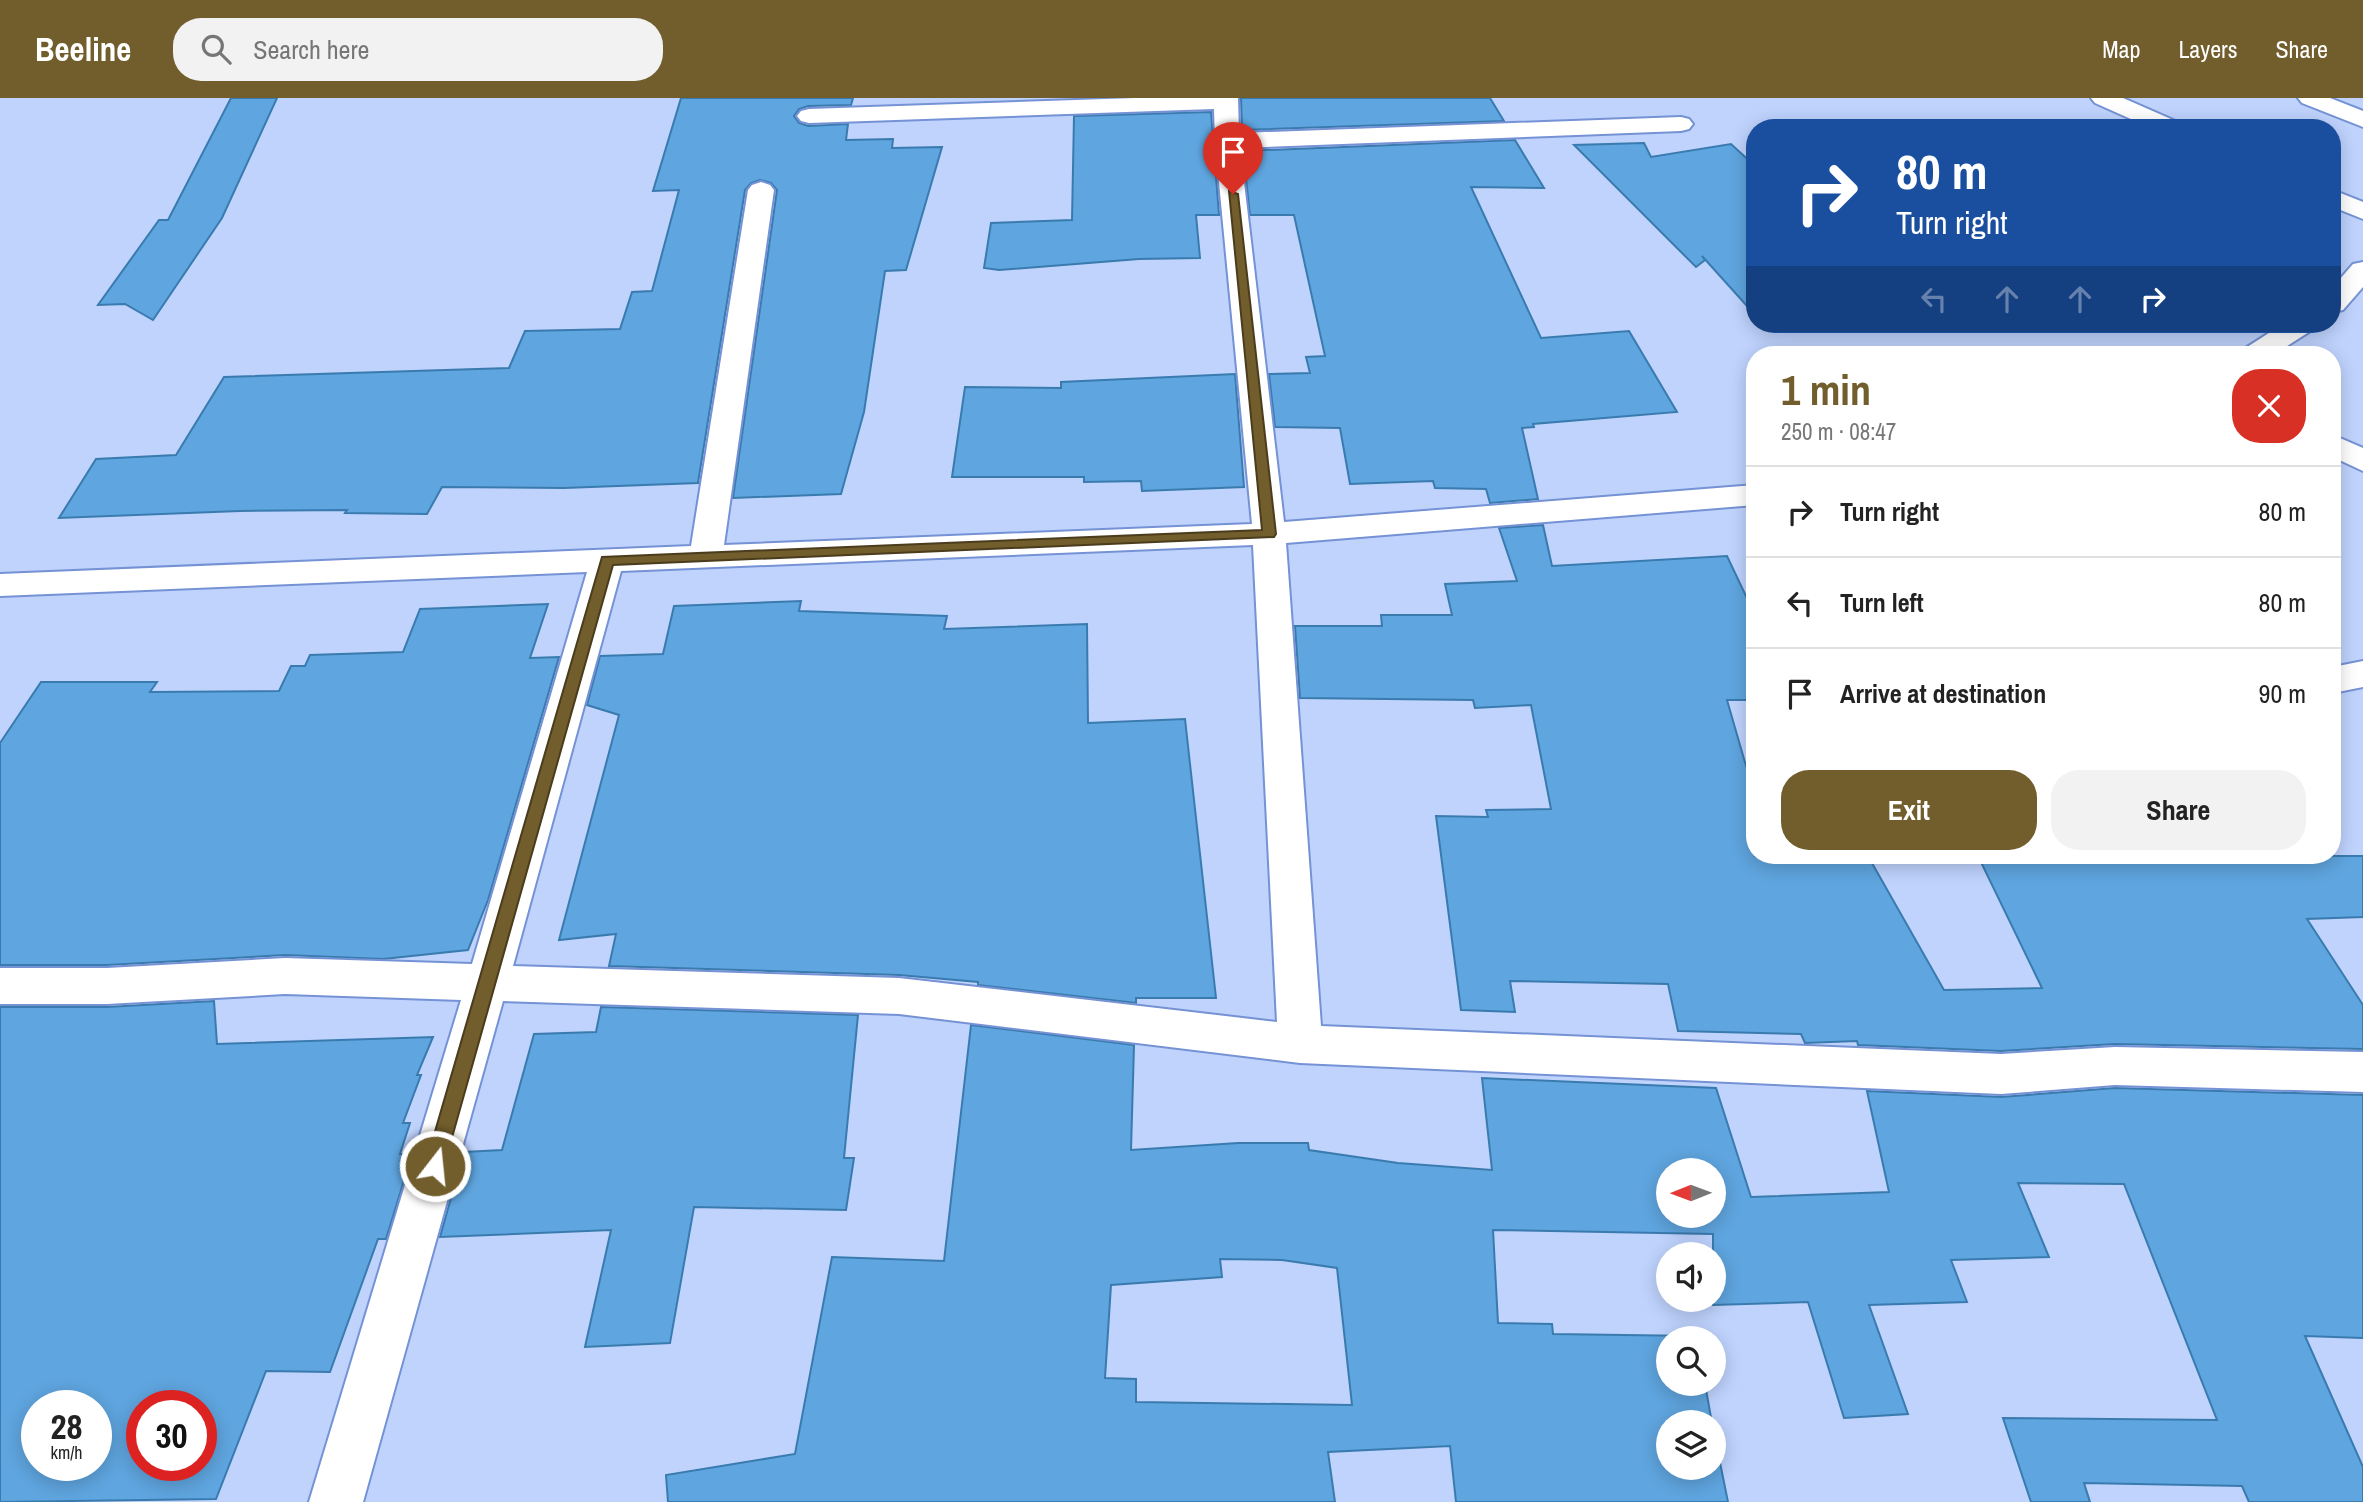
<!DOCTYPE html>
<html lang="en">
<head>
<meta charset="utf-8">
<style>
  body { margin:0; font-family:"Archivo Narrow",sans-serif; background:#f2f2f2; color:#222; height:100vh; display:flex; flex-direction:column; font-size:26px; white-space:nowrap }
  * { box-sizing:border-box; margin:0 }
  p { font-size:23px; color:#767676 }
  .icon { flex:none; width:38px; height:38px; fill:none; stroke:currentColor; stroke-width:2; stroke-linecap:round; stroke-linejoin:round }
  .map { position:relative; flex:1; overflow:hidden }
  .panel { position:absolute; left:1746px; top:248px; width:595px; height:518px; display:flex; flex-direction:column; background:#fff; border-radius:28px; box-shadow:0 4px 18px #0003 }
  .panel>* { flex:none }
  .guide { position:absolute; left:1746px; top:21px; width:595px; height:214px; border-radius:28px; box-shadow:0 4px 18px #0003; background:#1a4fa0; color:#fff; overflow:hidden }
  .needle { width:46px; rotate:269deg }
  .tools { position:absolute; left:1656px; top:1060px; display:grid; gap:14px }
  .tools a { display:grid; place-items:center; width:70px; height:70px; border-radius:50%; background:#fff; box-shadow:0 4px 18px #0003; font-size:35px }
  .speed { position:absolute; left:21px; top:1292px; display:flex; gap:14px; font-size:35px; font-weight:700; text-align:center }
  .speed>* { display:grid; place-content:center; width:91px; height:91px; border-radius:50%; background:#fff; box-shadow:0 4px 18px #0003; line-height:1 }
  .speed small { font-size:18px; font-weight:400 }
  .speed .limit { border:10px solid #d22; background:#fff; color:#111 }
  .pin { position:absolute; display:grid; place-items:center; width:60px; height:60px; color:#fff; margin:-72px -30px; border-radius:50% 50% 50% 0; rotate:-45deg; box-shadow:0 0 7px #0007 }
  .pin .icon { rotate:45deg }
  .me { position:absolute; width:77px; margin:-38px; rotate:16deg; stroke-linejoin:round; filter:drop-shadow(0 0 5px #0008) }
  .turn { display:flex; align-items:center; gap:24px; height:147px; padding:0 35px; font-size:32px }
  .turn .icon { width:91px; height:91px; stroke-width:2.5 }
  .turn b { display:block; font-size:49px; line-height:60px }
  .lanes { display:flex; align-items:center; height:66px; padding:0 35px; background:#0003; justify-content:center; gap:35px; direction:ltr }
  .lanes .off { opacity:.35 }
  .round { display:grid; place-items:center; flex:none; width:74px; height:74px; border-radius:28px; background:#f2f2f2 }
  .summary { display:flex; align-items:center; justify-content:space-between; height:119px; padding:0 35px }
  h1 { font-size:42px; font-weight:700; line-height:52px; color:#725d2c }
  .button { display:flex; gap:14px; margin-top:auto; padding:14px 35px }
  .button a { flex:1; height:80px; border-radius:28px; background:#725d2c; color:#fff; font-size:28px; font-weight:700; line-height:80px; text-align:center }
  .button a+a { background:#f2f2f2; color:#222 }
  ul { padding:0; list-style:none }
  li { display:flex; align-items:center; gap:21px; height:91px; padding:0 35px; border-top:2px solid #e0e0e0 }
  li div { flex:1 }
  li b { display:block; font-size:26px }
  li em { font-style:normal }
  header { display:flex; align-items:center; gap:42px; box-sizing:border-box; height:98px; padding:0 35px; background:#725d2c; color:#fff }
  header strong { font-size:33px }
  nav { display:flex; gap:38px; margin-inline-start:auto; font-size:24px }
  .search { width:490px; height:63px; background:#f2f2f2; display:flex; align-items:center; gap:18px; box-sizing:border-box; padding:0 24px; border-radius:28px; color:#767676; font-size:26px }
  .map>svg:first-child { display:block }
  .building { fill:#5fa5df; stroke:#3a7baf; stroke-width:2; fill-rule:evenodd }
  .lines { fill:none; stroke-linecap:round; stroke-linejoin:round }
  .minor-casing { stroke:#7592d5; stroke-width:4 }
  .minor { fill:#fff; fill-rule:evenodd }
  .route { fill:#725d2c; stroke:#4a3c1d; stroke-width:2 }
</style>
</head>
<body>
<header>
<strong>Beeline</strong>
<div class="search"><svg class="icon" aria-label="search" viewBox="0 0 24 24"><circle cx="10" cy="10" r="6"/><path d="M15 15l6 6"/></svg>Search here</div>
<nav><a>Map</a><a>Layers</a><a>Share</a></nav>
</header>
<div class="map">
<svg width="2363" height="1404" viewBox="0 0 2363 1404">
  <rect width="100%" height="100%" fill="#bfd3fd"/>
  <g class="building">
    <polygon points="231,0 277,0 222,120 153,222 125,206 98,207 159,122 168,122"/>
    <polygon points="681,0 853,0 851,7 808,8 799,11 794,18 799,25 808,28 848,26 846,42 893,41 892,50 942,49 906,172 885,173 864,314 841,396 733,400 777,92 771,85 760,82 751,85 745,92 698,385 564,390 442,389 427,416 345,415 347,412 240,413 59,420 96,361 176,357 224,279 509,270 525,233 620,231 632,194 652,193 679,92 653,93"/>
    <polygon points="1241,0 1490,0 1504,23 1242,32"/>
    <polygon points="1211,14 1219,117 1196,117 1200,160 1139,161 999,172 984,170 991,125 1072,122 1074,18"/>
    <polygon points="1515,42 1544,90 1471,89 1541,240 1629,233 1677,314 1533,326 1534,329 1522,330 1538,401 1490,405 1486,391 1435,390 1433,383 1350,386 1340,330 1275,329 1269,276 1310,275 1306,259 1325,258 1294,117 1250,117 1243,53"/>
    <polygon points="1644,45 1651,59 1731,46 1755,68 1755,217 1702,158 1705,162 1696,169 1574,47"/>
    <polygon points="1235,276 1244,389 1142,393 1141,383 1084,384 1084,379 952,379 965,289 1061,290 1061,284"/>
    <polygon points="1543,427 1552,468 1727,458 1755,517 1755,602 1727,602 1755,699 1755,758 1868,758 1944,892 2042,890 1978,758 2363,758 2363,819 2307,821 2363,907 2363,951 2115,946 2001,953 1858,947 1857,943 1805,945 1801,936 1678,933 1668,886 1510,883 1515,914 1461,912 1436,718 1488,719 1486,712 1551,711 1531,607 1475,610 1473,602 1300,600 1295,528 1382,528 1381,517 1452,517 1445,486 1517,483 1499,430"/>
    <polygon points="801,503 799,513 947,518 944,531 1087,526 1088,625 1185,621 1216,900 1136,900 1136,905 978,887 978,884 899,877 609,868 616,836 559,842 619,617 587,607 600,558 663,556 674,508"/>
    <polygon points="548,506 530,560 559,559 488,802 468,852 383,861 285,857 107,867 0,867 0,645 41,584 157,584 150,594 279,593 291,568 305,568 310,557 403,554 420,511"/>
    <path d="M 214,903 L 217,946 L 433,939 L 417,977 L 421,977 L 403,1025 L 410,1025 L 400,1056 L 412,1056 L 386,1141 L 378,1141 L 330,1274 L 266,1273 L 216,1401 L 0,1404 L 0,909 L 107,909 ZM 37,1307 L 96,1307 L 96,1367 L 37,1367 ZM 142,1307 L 201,1307 L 201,1367 L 142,1367 Z"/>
    <polygon points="601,909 858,917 844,1060 854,1060 846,1112 694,1109 670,1245 585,1249 611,1132 440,1139 464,1054 502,1052 534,936 596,934"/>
    <path d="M 971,927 L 1134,947 L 1131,1052 L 1238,1045 L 1308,1045 L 1309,1052 L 1398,1065 L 1492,1072 L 1482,980 L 1716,990 L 1751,1099 L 1889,1094 L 1867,993 L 2001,999 L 2115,990 L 2363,997 L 2363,1240 L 2305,1238 L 2363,1369 L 2363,1404 L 2249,1404 L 2242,1388 L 2084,1385 L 2090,1404 L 2031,1404 L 2003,1320 L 2217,1322 L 2124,1086 L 2018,1085 L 2049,1159 L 1951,1162 L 1967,1204 L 1869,1207 L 1908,1316 L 1844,1320 L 1808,1204 L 1713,1207 L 1713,1136 L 1493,1132 L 1498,1225 L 1552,1226 L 1553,1236 L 1695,1238 L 1696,1241 L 1668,1241 L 1668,1286 L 1705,1286 L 1712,1325 L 1668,1325 L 1668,1370 L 1713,1370 L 1713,1330 L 1728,1404 L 1456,1404 L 1450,1348 L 1328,1354 L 1335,1404 L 668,1404 L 666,1377 L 795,1356 L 832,1159 L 944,1163 ZM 1668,1073 L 1713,1073 L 1713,1118 L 1668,1118 ZM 1220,1161 L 1282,1162 L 1337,1170 L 1352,1307 L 1136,1304 L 1136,1281 L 1105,1280 L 1111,1187 L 1222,1179 Z"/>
  </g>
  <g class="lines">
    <g class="minor-casing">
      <g id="minor">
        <path d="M 1135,0 L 1238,0 L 1239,35 L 1681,19 L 1689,21 L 1693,26 L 1689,31 L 1681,33 L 1240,50 L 1284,424 L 1755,387 L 1755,407 L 1286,445 L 1321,928 L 2001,956 L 2115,949 L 2363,954 L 2363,994 L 2115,987 L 2001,996 L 1300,965 L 899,916 L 503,903 L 363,1404 L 309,1404 L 461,902 L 285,896 L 107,906 L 0,906 L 0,870 L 107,870 L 285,860 L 472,866 L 587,474 L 0,498 L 0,476 L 691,448 L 748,92 L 752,87 L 761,84 L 770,87 L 774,92 L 724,447 L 1252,426 L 1215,43 L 1214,11 L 809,25 L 801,23 L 797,18 L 801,13 L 809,11 ZM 1253,447 L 1277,924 L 899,880 L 513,868 L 621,473 Z"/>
        <polygon points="2091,0 2123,0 2180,25 2184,30 2151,30 2095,5"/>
        <polygon points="2298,0 2330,0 2363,13 2363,29 2302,5"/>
        <polygon points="2333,92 2363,104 2363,121 2333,109"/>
        <polygon points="2363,164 2363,189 2343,212 2333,214 2333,189 2353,166"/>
        <polygon points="2283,226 2316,226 2312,232 2273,257 2240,257 2244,251"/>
        <polygon points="2333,337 2363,350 2363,373 2333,359"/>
        <polygon points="2363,563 2363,589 2333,595 2333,569"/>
      </g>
    </g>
    <use href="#minor" class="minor"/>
  </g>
  <polygon class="route" points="1229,93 1238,96 1276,436 1274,439 613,467 444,1068 441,1074 435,1076 428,1074 425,1068 602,459 1262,432"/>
</svg>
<div class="tools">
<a><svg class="needle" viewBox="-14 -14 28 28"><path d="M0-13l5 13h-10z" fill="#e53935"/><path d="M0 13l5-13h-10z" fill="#767676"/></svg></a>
<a><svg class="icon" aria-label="sound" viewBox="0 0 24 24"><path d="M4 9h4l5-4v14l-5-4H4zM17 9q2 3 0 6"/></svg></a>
<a><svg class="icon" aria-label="search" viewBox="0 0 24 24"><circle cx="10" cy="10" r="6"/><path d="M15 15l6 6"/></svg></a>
<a><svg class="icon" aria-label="layers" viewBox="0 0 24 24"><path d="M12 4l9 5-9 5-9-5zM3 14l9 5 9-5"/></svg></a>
</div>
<div class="speed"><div>28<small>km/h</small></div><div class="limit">30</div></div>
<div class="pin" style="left:1233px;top:96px;background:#d93025"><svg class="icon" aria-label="arrive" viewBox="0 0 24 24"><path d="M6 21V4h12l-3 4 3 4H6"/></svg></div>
<svg class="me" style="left:435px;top:1068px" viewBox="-20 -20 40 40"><circle r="17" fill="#725d2c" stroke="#fff" stroke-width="3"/><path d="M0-11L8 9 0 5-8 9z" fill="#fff"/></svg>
<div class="guide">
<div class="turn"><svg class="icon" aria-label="right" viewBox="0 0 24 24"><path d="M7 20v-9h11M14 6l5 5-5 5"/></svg><div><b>80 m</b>Turn right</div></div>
<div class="lanes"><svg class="icon off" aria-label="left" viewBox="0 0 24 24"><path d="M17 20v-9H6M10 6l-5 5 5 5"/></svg><svg class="icon off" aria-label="ahead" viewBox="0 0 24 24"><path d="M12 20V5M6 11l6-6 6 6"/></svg><svg class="icon off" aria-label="ahead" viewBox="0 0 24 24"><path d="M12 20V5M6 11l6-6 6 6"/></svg><svg class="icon" aria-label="right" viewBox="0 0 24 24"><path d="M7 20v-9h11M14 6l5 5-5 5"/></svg></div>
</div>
<section class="panel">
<div class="summary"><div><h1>1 min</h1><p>250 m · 08:47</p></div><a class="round" style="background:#d93025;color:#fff"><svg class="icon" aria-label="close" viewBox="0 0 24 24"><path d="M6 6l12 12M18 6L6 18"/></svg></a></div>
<ul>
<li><svg class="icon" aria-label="right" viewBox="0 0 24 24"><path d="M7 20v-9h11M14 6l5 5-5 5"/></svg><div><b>Turn right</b></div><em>80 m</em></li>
<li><svg class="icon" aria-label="left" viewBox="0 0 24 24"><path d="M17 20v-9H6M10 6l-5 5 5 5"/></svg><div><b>Turn left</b></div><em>80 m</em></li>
<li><svg class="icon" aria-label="arrive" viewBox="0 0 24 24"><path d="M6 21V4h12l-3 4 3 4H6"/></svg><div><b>Arrive at destination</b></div><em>90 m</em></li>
</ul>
<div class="button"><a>Exit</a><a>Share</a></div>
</section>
</div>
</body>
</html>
